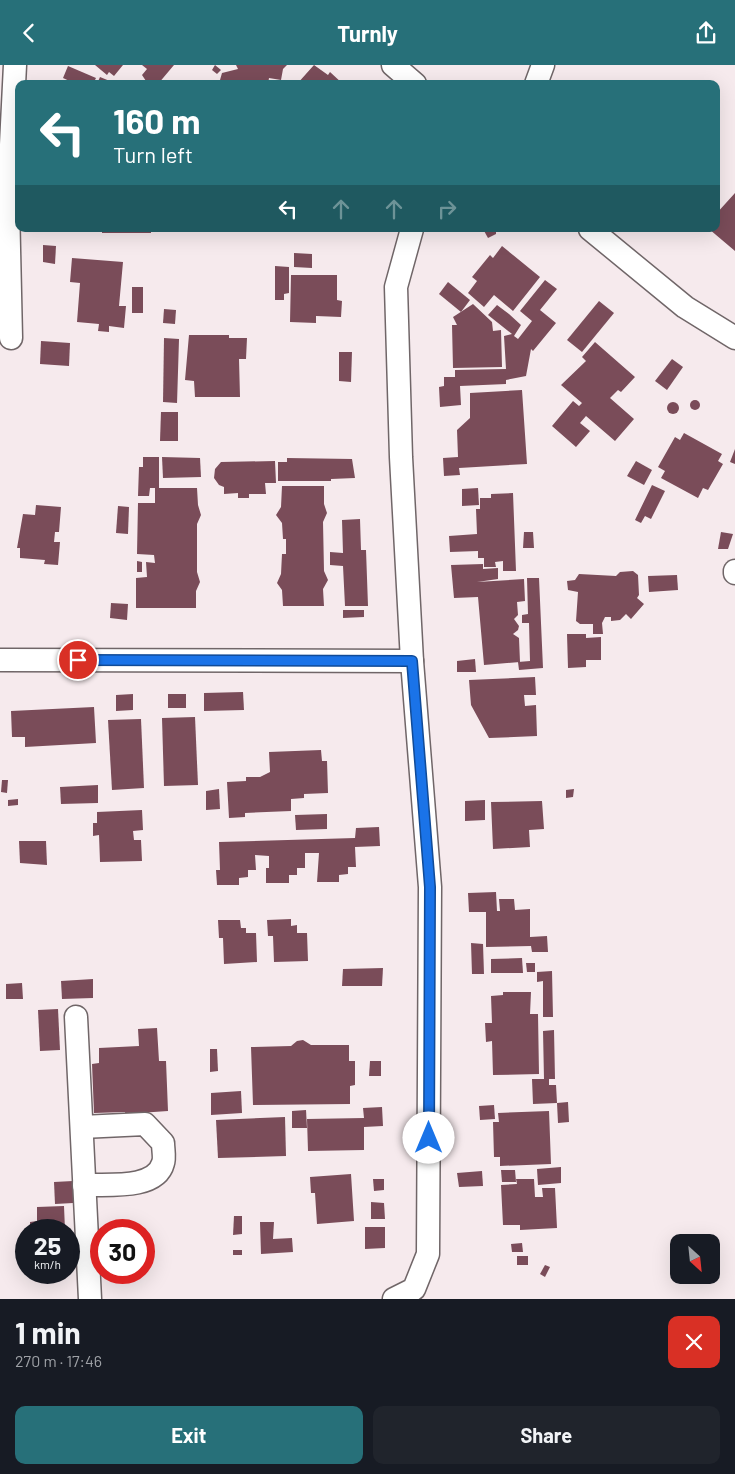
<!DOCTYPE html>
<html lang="en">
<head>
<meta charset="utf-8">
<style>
  body { margin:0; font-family:Barlow,sans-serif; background:#20242c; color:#f1f3f6; height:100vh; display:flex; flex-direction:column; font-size:19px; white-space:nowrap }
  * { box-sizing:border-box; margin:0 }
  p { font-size:16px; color:#9ea1a6 }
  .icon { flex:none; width:28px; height:28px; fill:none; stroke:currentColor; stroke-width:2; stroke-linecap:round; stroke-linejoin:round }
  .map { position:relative; height:1234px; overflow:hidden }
  .panel { display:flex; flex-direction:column; background:#171b24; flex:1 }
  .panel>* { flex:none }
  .top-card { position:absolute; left:15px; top:15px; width:705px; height:152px; border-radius:10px; box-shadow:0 5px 20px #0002; background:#277079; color:#fff; overflow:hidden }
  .needle { width:32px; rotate:153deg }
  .controls { position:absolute; left:670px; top:1169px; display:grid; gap:10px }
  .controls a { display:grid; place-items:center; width:50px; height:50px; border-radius:10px; background:#171b24; box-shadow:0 5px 20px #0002; font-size:25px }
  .speed { position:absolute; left:15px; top:1154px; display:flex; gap:10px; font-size:25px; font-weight:700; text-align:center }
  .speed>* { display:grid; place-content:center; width:65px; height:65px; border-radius:50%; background:#171b24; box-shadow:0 5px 20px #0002; line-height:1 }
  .speed small { font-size:12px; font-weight:400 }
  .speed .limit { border:8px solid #d22; background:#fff; color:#111 }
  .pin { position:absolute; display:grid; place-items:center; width:42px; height:42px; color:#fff; margin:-21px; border:2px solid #fff; border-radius:50%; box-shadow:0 1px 5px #0007 }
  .me { position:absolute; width:55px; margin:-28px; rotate:0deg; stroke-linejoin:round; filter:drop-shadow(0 0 4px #0008) }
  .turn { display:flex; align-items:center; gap:18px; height:105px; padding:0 15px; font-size:22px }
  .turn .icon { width:65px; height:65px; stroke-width:2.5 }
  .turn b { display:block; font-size:35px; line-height:42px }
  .lanes { display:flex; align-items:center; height:48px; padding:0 15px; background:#0003; justify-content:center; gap:25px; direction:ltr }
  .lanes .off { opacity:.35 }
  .round { display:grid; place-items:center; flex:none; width:52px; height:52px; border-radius:10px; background:#20242c }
  .headline { display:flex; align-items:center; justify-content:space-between; height:85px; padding:0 15px }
  h1 { font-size:30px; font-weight:700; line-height:38px }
  .button { display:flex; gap:10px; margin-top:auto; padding:10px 15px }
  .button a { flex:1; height:58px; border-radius:10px; background:#277079; color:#fff; font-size:20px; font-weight:700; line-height:58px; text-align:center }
  .button a+a { background:#20242c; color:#f1f3f6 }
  header { display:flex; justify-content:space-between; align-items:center; height:65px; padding:0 15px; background:#277079; color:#fff; font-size:22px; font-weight:700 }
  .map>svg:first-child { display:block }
  .building { fill:#7a4c59 }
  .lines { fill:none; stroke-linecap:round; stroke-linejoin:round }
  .minor-casing { stroke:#706668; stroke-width:25 }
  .minor { stroke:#fff; stroke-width:22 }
  .route-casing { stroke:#114b97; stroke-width:12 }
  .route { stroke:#1a73e8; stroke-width:9 }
</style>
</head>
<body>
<header><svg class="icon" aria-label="back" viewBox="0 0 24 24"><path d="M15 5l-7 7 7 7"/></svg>Turnly<svg class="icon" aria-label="share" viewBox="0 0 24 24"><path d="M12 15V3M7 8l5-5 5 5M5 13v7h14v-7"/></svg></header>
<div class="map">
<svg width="735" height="1234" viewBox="0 0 735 1234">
  <rect width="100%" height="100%" fill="#f6eaed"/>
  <g class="building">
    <polygon points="95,0 123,0 114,11 109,7 107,10"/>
    <polygon points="142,0 174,0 158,19 148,19 142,10 147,4"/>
    <polygon points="215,0 221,5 217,9 212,5"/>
    <polygon points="236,0 287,0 283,4 281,15 269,13 268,19 223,19 220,15 222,8 238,4"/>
    <polygon points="314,0 328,10 330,7 343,19 297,19"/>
    <polygon points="68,1 96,13 93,19 76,19 63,13"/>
    <polygon points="100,12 117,19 97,19"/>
    <polygon points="735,128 735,186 709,164 716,164 716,149"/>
    <rect x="102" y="164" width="49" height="4"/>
    <polygon points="483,164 496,164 496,169 488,173"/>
    <polygon points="43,180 56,181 55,199 43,197"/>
    <polygon points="502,181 540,212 513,246 494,230 484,242 468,228 477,216 472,212 490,190 493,193"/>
    <polygon points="294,188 312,189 312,203 294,202"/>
    <polygon points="72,193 123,197 119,241 126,241 124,263 109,261 109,267 98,266 99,259 77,257 80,218 70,217"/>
    <polygon points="275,201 289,202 289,228 284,229 284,235 275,235"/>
    <polygon points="291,210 337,210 337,235 342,236 341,252 316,251 316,258 290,257"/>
    <polygon points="545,215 557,224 540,245 556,258 533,286 531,284 526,311 506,315 506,319 460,321 461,340 440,342 439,322 444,321 444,312 455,312 455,305 506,304 504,271 512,269 488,250 497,240 509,249 521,260 514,271 518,274 532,256 520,246"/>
    <polygon points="448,217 470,235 461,247 439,229"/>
    <rect x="132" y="222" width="11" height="26"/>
    <polygon points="599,236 614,248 582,287 567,275"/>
    <polygon points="473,239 492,257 493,266 501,265 502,302 453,303 452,260 457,260 453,252"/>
    <polygon points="164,244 176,245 175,259 163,258"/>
    <polygon points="189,270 229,270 229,273 247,273 246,294 239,294 240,332 195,332 194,316 185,315"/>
    <polygon points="164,273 179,274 177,338 163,337"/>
    <polygon points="41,276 70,278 69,301 40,299"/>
    <polygon points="595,277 635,312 621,327 618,325 610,333 634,354 615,376 586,351 580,358 590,366 576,382 552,361 573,336 579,341 582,338 561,320 586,296 582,292"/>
    <polygon points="339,287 352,287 351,317 339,316"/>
    <polygon points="672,294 683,302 667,325 655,316"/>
    <polygon points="522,325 527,399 459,403 460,410 444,411 443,393 458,392 457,365 470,353 470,328"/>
    <circle cx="695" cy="340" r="5"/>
    <circle cx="673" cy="343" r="6"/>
    <polygon points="161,347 178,347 178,376 160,376"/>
    <polygon points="684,368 722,389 718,396 723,399 708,425 703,423 698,433 661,413 665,406 658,402 675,372 680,375"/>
    <polygon points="735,384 735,399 730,397"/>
    <polygon points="143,392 159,392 159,423 197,423 198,440 201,450 197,459 197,507 200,517 196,526 196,543 136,543 136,513 147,512 146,497 155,498 154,490 137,489 138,438 155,438 155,423 150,423 149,431 138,431 139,402 143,402"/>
    <polygon points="162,392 200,393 201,412 163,413"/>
    <polygon points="287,393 352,394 355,413 331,414 331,416 278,416 278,397 287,397"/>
    <polygon points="275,396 276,418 265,418 266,429 249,429 249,433 238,433 238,428 224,429 224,422 219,420 214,413 215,404 221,397"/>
    <polygon points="636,396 652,405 644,420 627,411"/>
    <polygon points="652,420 665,426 651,454 645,451 641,458 635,455"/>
    <polygon points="282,421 324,421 324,439 327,448 323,457 324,506 328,515 323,524 324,541 283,541 282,525 277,518 281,509 282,489 286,489 286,474 283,474 282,458 276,450 281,442"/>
    <polygon points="478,423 479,440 462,441 462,424"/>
    <polygon points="513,428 516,506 503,506 503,496 495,497 496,502 484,502 484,493 478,493 478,486 450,487 449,471 477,469 476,444 480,444 480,433 491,433 491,429"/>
    <polygon points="36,440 61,442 59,467 55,467 54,477 60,477 58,500 44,499 45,495 20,493 20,483 17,483 23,449 35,450"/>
    <polygon points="118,441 129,442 128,469 116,468"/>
    <polygon points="360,454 361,485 366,485 368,541 345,541 343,501 330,500 330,487 343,488 342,455"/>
    <polygon points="524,467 533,467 534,483 523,483"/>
    <polygon points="721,467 733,469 728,484 718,484"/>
    <polygon points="137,496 142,497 142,507 137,507"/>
    <polygon points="483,499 483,504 498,503 498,514 477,517 524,514 525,536 517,537 518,550 514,554 519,561 518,565 513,569 519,573 520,597 484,600 478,532 454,533 451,500"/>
    <polygon points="633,506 638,510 639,530 637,533 644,539 631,554 626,549 620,555 611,556 611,552 605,552 602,558 603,569 593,569 593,559 580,559 576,556 578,527 568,525 567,516 575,515 579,509 616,511 620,507"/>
    <polygon points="677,510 678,525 649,527 648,511"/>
    <polygon points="527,513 539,513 543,603 519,605 518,597 530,596 529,558 522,558 522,550 528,549"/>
    <polygon points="111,538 128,539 127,555 110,553"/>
    <polygon points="343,545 364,545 364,552 343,553"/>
    <polygon points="567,569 586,569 586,573 601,572 601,595 586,595 586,602 568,603"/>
    <polygon points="475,594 476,607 457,607 457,596"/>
    <polygon points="535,612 536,630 524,630 525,641 536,640 537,671 489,673 471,640 469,615"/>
    <polygon points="243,627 244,645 204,646 204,628"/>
    <polygon points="133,629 133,645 116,646 116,630"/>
    <rect x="168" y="629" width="18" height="14"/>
    <polygon points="94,642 96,678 25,682 25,672 12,672 11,646"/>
    <polygon points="195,652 198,720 164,721 162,653"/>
    <polygon points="141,654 144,723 112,725 108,655"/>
    <polygon points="321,685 322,696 327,696 328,728 304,729 304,733 291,734 291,746 245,748 245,752 229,753 227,717 246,716 246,712 260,712 270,707 269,687"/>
    <polygon points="2,715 8,715 7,728 1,727"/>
    <polygon points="98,720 98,738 61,739 60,722"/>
    <polygon points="219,724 220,744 206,745 206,726"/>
    <polygon points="574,724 573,732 566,733 566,725"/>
    <polygon points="18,734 18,740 8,741 8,735"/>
    <polygon points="485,735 485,755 465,756 465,736"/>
    <polygon points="542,736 544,764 529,765 530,782 493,784 491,737"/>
    <polygon points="142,745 143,765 133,766 134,775 141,775 142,796 100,797 99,770 93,771 93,758 97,758 97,747"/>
    <polygon points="327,749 327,764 296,765 295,750"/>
    <polygon points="379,762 380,781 355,782 356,802 348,802 348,809 339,810 339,817 317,817 319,788 305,788 305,803 297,803 297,810 289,810 289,818 266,818 266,803 269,803 269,791 255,790 256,805 248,805 248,812 239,813 239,820 217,820 216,805 220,805 219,777 355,773 356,763"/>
    <polygon points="19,776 46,776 47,800 20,798"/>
    <polygon points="496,827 497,846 500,846 499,834 514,834 515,845 530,844 530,872 547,871 548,887 532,887 531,881 486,882 486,847 469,847 468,828"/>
    <polygon points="291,854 291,861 297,860 297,868 307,868 308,896 274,897 273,871 268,871 267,855"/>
    <polygon points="218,855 240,855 241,863 246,863 246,868 256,868 257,897 224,899 223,873 219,873"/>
    <polygon points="471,878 483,879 484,909 472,909"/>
    <polygon points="522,893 523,908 491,908 491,894"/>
    <polygon points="526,898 535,898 535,907 527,907"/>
    <polygon points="383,903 382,921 342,921 343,904"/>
    <polygon points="552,906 553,952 543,952 543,916 537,917 537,907"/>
    <polygon points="93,914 93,933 62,934 61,916"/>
    <polygon points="22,918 23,934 6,934 6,919"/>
    <polygon points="503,927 531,927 530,949 538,949 539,1009 493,1010 492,976 486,977 485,958 492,958 491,931 503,930"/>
    <polygon points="58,944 60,985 40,986 38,945"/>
    <polygon points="157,963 159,996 166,996 168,1046 139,1048 140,1054 126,1054 125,1047 94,1048 92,999 99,998 99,983 139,981 138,964"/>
    <polygon points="554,965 555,1014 549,1014 549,1020 556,1020 557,1038 568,1037 569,1057 558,1058 557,1038 533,1039 532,1014 544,1014 543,966"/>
    <polygon points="303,975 311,980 349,980 349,996 355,996 355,1020 350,1021 350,1039 253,1040 251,982 291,981 297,976"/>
    <polygon points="210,984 217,984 218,1006 210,1007"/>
    <polygon points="370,996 381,996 381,1011 369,1011"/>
    <polygon points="241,1026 242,1048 211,1050 211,1028"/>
    <polygon points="494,1040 495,1054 480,1055 479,1041"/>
    <polygon points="382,1042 383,1061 364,1062 364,1085 308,1086 307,1054 364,1053 363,1043"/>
    <polygon points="306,1045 307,1063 292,1063 292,1046"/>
    <polygon points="549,1046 551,1099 500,1101 500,1092 494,1092 493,1057 499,1057 498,1048"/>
    <polygon points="285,1052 286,1091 218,1093 216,1055"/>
    <polygon points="561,1102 561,1118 538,1120 537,1104"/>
    <polygon points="501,1105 515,1105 516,1117 502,1117"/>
    <polygon points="482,1106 483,1121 459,1122 457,1108"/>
    <polygon points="351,1109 354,1156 317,1159 315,1128 311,1128 310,1112"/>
    <polygon points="373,1114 384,1114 384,1125 374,1126"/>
    <polygon points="516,1114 534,1114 535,1132 543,1132 542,1123 555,1123 557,1163 520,1165 520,1160 503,1160 501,1120 517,1119"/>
    <polygon points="73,1116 73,1138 55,1139 54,1117"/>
    <polygon points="371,1137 384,1138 385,1154 371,1154"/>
    <polygon points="64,1141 65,1165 30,1165 30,1157 37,1156 37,1142"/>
    <polygon points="234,1151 242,1151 242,1169 233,1170"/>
    <polygon points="260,1157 274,1157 273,1174 292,1173 293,1187 261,1189"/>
    <polygon points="365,1162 385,1162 385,1183 365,1184"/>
    <polygon points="522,1178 523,1187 512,1187 511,1179"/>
    <polygon points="75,1185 75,1196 69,1196 69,1186"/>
    <rect x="233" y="1185" width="9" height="5"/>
    <rect x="517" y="1191" width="11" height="9"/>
    <polygon points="545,1200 550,1202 545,1212 540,1209"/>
  </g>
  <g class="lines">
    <g class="minor-casing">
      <g id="minor">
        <polyline points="393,0 415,19"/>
        <polyline points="536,19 543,0"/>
        <polyline points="590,164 685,242 735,273"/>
        <polyline points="11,273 8,139 15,0"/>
        <polyline points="735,508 735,506"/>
        <polyline points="0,595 412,596"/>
        <polyline points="76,952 90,1234"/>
        <path d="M 82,1062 L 145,1059 L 163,1078 C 163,1084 165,1093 163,1098 C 156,1125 107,1119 84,1120"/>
        <polyline points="394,1234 414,1224 428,1189 430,822 412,596 401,392 396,222 412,164"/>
      </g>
    </g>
    <use href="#minor" class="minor"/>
  </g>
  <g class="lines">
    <g class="route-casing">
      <polyline id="route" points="78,595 412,596 430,822 429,1073"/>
    </g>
    <use href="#route" class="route"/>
  </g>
</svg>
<div class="controls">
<a><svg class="needle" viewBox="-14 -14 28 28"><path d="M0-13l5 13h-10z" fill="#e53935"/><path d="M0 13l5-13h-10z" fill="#9ea1a6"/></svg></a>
</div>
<div class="speed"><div>25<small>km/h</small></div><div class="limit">30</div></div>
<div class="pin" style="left:78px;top:595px;background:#d93025"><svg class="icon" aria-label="arrive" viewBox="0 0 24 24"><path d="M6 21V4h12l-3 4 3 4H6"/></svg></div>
<svg class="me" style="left:429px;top:1073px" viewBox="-20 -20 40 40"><circle r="19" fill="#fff"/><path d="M0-13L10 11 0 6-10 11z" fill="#1a73e8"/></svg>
<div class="top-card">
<div class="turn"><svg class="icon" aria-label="left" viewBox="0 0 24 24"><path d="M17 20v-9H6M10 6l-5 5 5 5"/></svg><div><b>160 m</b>Turn left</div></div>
<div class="lanes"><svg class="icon" aria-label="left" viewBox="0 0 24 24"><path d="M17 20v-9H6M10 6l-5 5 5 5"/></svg><svg class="icon off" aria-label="ahead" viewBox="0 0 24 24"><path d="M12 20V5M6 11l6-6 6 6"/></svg><svg class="icon off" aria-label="ahead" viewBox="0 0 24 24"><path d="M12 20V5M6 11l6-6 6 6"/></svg><svg class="icon off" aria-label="right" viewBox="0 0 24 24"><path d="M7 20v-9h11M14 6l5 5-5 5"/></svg></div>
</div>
</div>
<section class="panel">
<div class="headline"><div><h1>1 min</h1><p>270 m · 17:46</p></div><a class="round" style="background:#d93025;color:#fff"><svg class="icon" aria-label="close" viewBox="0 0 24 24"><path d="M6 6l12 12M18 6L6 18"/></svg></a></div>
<div class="button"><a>Exit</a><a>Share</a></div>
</section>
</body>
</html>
